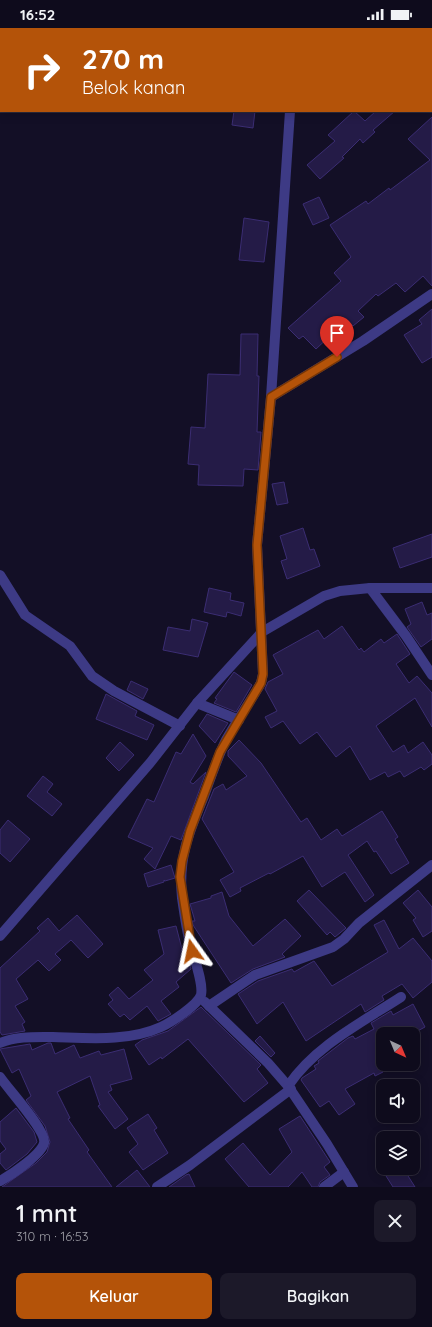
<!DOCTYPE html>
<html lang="id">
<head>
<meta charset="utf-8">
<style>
  body { margin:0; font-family:Quicksand,sans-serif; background:#1c1929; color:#f1f3f6; height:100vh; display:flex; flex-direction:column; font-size:15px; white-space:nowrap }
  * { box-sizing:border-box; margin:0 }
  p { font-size:13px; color:#9b9ba3 }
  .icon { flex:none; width:22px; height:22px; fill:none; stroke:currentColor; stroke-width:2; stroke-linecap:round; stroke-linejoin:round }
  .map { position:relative; height:1159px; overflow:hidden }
  .sheet { display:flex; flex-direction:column; background:#0e0b1c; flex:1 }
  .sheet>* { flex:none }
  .hud { position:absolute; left:0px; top:0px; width:432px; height:84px; box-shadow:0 2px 10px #0003,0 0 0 1px #2e2b3b; background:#b45309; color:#fff; overflow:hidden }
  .needle { width:26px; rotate:136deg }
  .buttons { position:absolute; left:376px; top:999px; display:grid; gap:8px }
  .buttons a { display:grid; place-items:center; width:44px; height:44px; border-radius:8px; background:#0e0b1c; box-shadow:0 2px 10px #0003,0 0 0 1px #2e2b3b; font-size:20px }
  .pin { position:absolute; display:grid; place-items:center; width:34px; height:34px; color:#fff; margin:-41px -17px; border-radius:50% 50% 50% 0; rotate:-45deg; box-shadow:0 0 4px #0007 }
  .pin .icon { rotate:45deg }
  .me { position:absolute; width:44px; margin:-22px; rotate:348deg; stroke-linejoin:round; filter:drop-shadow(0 0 3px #0008) }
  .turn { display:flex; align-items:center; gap:14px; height:84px; padding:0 16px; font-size:18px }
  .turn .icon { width:52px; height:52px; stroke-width:2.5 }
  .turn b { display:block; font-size:28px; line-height:34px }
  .round { display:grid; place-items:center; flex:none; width:42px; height:42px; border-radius:8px; background:#1c1929 }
  .head { display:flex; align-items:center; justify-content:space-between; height:68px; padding:0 16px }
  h1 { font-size:24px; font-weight:600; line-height:30px }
  .action { display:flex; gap:8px; margin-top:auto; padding:8px 16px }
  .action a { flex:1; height:46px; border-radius:8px; background:#b45309; color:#fff; font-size:16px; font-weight:600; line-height:46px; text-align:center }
  .action a+a { background:#1c1929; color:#f1f3f6 }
  .status { display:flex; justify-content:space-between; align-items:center; height:28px; padding:0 20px; background:#0e0b1c; direction:ltr }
  .status svg { height:11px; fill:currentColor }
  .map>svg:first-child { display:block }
  .building { fill:#241b47; stroke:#3b2d73 }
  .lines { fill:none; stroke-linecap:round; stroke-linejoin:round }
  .minor { stroke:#3d3a85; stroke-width:10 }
  .route-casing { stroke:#753606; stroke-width:10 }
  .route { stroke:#b45309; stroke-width:7 }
</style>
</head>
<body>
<div class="status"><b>16:52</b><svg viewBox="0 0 49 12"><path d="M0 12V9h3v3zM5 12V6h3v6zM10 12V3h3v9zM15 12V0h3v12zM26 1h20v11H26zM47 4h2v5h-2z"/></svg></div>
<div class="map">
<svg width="432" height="1159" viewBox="0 0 432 1159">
  <rect width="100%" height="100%" fill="#130f26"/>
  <g class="building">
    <polygon points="234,83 255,83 253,100 232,97"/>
    <polygon points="354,83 365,93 376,83 395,83 373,102 375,104 363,115 360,111 342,129 344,130 320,151 307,137 335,113 328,107"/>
    <polygon points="432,89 432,258 423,248 405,264 396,255 378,268 376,266 358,283 364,289 353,298 349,294 333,309 331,307 316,321 303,308 299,311 288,300 341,253 334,245 351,229 330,197 366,173 368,176 389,160 390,162 430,132 408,111"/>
    <polygon points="319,169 329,190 313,197 303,176"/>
    <polygon points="244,190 269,194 264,234 239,232"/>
    <polygon points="432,281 432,329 422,335 404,307 422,296 419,292"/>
    <polygon points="241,306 258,306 257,348 259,348 257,404 261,404 258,442 244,441 243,458 198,457 199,437 188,436 191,399 205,400 208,346 240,347"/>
    <polygon points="284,454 288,475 277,477 272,456"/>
    <polygon points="303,500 310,522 314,521 320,538 287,551 281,533 287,531 280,508"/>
    <polygon points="432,506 432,529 400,540 393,520"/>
    <polygon points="209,560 231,565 230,572 244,575 241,588 227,584 226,589 204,584"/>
    <polygon points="422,574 427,587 432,585 432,611 421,619 407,599 411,596 405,581"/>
    <polygon points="192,591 208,595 198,629 163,622 168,599 190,603"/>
    <polygon points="342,598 359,622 361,620 364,624 381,611 384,615 397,606 410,626 396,636 409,655 417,648 432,665 432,699 415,670 376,698 393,724 404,717 408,725 423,714 432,727 432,736 424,742 421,739 404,749 400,743 388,749 385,744 370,752 350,718 336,729 317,704 300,716 283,693 271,700 265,689 277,683 265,661 268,654 283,646 273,627 318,602 324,611"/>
    <polygon points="234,644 252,657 236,684 214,675 217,671 215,670"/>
    <polygon points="131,653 148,661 143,671 127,662"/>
    <polygon points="106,666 137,683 135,688 154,697 147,712 96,691"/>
    <polygon points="207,686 228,695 215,715 199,698"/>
    <polygon points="193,706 206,728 190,754 193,756 206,744 181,812 171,808 155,841 144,831 153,820 128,809 147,771 154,774 176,724 181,726"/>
    <polygon points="239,712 261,735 301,794 307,790 321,812 337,801 342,808 382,783 398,809 395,811 409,835 391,846 376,823 374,824 367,813 348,827 374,867 365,874 345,844 322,859 303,828 270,846 269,845 240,860 241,863 230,869 220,852 234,844 202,791 214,761 223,756 226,762 247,748 228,728 228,723"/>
    <polygon points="120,714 134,727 119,743 106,730"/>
    <polygon points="43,748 53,756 47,764 62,776 52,788 27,768"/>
    <polygon points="8,792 30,811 10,834 0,825 0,802"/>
    <polygon points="171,837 175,850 165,853 164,852 164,854 148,859 144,846"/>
    <polygon points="309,862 346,900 335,909 330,904 327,907 297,873"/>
    <polygon points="418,862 432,879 432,903 423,909 413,892 416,890 403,875"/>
    <polygon points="222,864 229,888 253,918 285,891 301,908 282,926 285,929 253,941 231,955 193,897 192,893 195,893 190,876 211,870 211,868"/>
    <polygon points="77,887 103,916 88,930 71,912 55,926 61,932 49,943 38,932 16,951 28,971 15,978 25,994 22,996 25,1003 2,1007 0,1004 0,940 40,903 37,900 48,890 59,903"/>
    <polygon points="384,892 399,921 413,910 432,933 432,954 413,970 402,956 382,968 384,972 365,984 361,976 306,1013 283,974 257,996 238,966 258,953 292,941 294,944 314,933 332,958 388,924 374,897"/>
    <polygon points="176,898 183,925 188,931 191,941 176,954 179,959 161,973 171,986 158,993 147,978 130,992 124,986 120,989 108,976 113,972 109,967 118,959 129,971 153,952 144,942 164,926 158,902"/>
    <polygon points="413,976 425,999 412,1006 383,1006 383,1044 375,1048 374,1045 345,1061 355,1076 339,1087 329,1073 320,1079 301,1052 302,1050 316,1041 314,1038 319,1035 318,1033 348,1010 353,1008 355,1011 374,1001 371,995 391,983 393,987"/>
    <polygon points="201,979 261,1037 257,1041 268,1055 244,1074 188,1011 162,1031 161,1029 149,1037 135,1017 142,1012 168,1003"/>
    <polygon points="260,1008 275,1025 271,1029 255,1013"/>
    <polygon points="48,1015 51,1015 55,1026 74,1017 80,1030 99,1023 101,1027 124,1021 132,1051 110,1057 112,1062 108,1064 128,1091 115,1101 98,1078 100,1077 90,1048 57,1064 70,1090 68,1091 89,1122 87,1124 112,1159 2,1159 36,1135 47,1124 50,1114 45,1098 26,1072 31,1068 19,1041 12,1045 0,1021 30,1016 32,1022"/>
    <polygon points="16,1080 34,1104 37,1114 27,1126 6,1142 0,1135 0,1126 6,1121 0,1113 0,1094"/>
    <polygon points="148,1086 157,1100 154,1102 168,1125 143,1142 129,1124 138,1116 127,1100"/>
    <polygon points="300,1088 330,1134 324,1139 330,1147 320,1154 318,1159 312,1159 302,1144 288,1159 249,1159 225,1131 243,1115 270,1147 292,1124 279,1101"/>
    <polygon points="381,1140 403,1140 415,1159 393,1159"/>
    <polygon points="137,1142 150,1159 116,1159"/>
    <polygon points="189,1146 195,1159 169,1159 186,1147"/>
  </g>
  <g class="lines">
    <g class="minor">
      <polyline points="367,0 369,1"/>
      <polyline points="305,1 305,0"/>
      <polyline points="431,34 432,34"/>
      <polyline points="271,369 363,313 432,266"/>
      <polyline points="0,547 25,587 70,618 92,648 114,663 180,698"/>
      <polyline points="370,560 406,608 432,647"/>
      <polyline points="197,675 239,692"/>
      <polyline points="0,908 150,735 197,675 262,604 324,568 340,563 370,560 432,560"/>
      <polyline points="205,974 268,1035 288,1058 327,1116 353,1159"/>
      <polyline points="209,978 255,947 333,919 344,911 359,895 432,837"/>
      <path d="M 0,1015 C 17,1008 35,1009 53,1009 C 88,1010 128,1014 161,999 C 170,995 198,977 201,967 C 204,954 192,926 189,911 C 186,898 184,883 182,870 C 178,829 189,804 204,768 C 211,749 217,730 226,712 C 237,692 250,674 261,655 L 263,646 L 257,517 L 271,369 L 290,83"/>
      <path d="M 0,1049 C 8,1061 47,1103 44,1115 C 41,1127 11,1147 0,1153"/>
      <path d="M 288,1058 C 315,1018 361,995 401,969"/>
      <polyline points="157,1159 190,1137 291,1061"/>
      <polyline points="324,1159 344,1144"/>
    </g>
  </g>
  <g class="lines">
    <g class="route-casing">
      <polyline id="route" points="192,923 180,849 182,833 190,803 220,724 261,655 263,646 257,517 271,369 337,329"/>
    </g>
    <use href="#route" class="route"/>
  </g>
</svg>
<div class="buttons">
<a><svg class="needle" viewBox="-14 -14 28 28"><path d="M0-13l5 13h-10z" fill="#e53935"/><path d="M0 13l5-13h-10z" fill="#9b9ba3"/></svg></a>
<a><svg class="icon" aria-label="sound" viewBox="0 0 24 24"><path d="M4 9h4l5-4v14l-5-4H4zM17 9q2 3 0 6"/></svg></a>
<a><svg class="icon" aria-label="layers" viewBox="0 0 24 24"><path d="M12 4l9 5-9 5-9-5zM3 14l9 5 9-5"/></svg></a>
</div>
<div class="pin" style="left:337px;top:329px;background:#d93025"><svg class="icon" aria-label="arrive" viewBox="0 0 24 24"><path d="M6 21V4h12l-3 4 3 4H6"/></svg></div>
<svg class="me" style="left:192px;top:923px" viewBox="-20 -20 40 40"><path d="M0-17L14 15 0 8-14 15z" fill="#b45309" stroke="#fff" stroke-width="4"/></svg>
<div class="hud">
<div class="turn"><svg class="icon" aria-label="right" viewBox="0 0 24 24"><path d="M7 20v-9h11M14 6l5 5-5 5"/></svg><div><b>270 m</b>Belok kanan</div></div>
</div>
</div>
<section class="sheet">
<div class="head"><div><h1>1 mnt</h1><p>310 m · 16:53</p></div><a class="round"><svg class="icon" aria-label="close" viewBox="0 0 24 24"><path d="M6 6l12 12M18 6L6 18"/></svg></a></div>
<div class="action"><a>Keluar</a><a>Bagikan</a></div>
</section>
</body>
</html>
